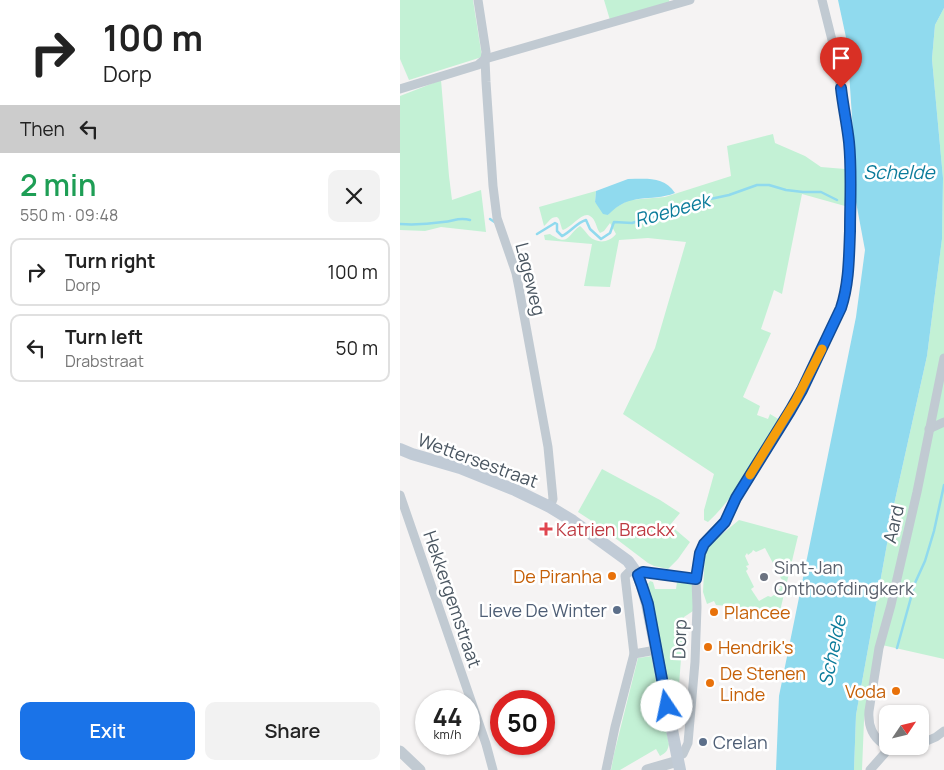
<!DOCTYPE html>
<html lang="en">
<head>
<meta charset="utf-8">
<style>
  body { margin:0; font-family:Manrope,sans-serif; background:#f2f2f2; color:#222; height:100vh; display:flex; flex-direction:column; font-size:19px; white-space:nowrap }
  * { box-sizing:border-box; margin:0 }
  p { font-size:16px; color:#767676 }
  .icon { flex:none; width:28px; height:28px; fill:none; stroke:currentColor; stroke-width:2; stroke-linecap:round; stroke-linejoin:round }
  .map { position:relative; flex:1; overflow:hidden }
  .side { display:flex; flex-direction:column; background:#fff; width:400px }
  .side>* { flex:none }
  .hud { background:#fff; color:#222; overflow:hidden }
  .needle { width:32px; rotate:55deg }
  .tools { position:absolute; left:479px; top:705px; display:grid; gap:10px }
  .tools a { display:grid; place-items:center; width:50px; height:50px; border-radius:10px; background:#fff; box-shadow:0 1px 4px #0004; font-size:25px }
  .speed { position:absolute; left:15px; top:690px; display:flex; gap:10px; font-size:25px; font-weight:700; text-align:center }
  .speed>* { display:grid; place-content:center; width:65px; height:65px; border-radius:50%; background:#fff; box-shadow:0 1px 4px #0004; line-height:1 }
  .speed small { font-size:12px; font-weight:400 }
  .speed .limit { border:8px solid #d22; background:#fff; color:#111 }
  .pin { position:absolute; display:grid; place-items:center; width:42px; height:42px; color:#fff; margin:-51px -21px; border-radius:50% 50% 50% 0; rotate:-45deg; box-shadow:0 0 5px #0007 }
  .pin .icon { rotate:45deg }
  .me { position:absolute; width:55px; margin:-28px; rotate:349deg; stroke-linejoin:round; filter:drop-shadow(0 0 4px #0008) }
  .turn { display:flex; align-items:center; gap:18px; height:105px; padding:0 20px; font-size:22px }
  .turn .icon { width:65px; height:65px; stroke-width:2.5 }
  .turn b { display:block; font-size:35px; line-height:42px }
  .then { display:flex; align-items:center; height:48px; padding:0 20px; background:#0003; gap:10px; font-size:19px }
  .round { display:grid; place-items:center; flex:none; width:52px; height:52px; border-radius:10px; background:#f2f2f2 }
  .overview { display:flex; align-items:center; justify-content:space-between; height:85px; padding:0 20px }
  h1 { font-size:30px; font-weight:600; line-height:38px; color:#1e9e55 }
  .primary-button { display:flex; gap:10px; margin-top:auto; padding:10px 20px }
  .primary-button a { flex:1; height:58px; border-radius:10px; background:#1a73e8; color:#fff; font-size:20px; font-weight:600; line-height:58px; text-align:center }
  .primary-button a+a { background:#f2f2f2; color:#222 }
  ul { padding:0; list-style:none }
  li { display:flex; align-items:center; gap:15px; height:68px; margin:0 10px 8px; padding:0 10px; border:2px solid #e0e0e0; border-radius:10px }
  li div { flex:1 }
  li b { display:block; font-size:19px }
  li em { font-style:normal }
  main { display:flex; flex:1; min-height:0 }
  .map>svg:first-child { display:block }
  .green { fill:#c3f1d5; fill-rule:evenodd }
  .water { fill:#90daee }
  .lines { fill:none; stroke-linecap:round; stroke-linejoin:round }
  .stream { stroke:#90daee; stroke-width:2.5 }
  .minor { stroke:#c1cad2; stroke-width:9 }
  .tertiary { stroke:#c1cad2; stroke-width:11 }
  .secondary { stroke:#c1cbd6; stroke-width:12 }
  .route-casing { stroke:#114b97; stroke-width:12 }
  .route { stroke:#1a73e8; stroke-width:9 }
  .slow { stroke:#f59e0b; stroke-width:9 }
  .health-dot { fill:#e0444e; stroke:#fff; stroke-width:2 }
  .food-dot { fill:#e8710a; stroke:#fff; stroke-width:2 }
  .worship-dot { fill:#6b7280; stroke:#fff; stroke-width:2 }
  .service-dot { fill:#5c6f8a; stroke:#fff; stroke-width:2 }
  .labels { text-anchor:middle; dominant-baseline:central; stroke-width:5; stroke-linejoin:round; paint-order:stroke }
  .street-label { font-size:18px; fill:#4a5661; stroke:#fff }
  .health-label { font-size:18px; fill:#be3a42; stroke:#fff; text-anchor:start }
  .worship-label { font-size:18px; fill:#5b616d; stroke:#fff; text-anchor:start }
  .food-label { font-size:18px; fill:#c56008; stroke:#fff; text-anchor:start }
  .service-label { font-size:18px; fill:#4e5e75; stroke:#fff; text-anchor:end }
  .water-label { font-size:19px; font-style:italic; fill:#0c7c9b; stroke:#fff }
</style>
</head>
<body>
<main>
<section class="side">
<div class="hud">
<div class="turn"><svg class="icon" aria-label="right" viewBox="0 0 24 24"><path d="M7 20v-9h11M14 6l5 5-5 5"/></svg><div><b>100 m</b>Dorp</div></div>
<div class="then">Then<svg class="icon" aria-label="left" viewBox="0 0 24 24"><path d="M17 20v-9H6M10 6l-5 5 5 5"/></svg></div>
</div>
<div class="overview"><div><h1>2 min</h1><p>550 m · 09:48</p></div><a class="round"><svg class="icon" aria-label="close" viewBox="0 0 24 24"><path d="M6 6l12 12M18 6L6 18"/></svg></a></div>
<ul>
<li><svg class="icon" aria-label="right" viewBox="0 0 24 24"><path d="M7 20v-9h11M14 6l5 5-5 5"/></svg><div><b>Turn right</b><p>Dorp</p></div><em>100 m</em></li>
<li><svg class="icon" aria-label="left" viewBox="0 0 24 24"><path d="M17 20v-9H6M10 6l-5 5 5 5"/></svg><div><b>Turn left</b><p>Drabstraat</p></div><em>50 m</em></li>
</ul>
<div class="primary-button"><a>Exit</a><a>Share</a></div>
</section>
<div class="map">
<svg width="544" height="770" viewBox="0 0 544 770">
  <rect width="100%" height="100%" fill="#f5f3f3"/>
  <g class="green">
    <polygon points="0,0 73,0 82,57 9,80 0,59"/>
    <polygon points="204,0 269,0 270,3 210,20"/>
    <polygon points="544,8 544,659 482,645 469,685 464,721 462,770 454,770 456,715 495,500 527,356 542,239 543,178 532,59 535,25"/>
    <polygon points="41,80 49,176 52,200 81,190 86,232 41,227 25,231 0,230 0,96"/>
    <path d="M 373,134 L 375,143 L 405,156 L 421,167 L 445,169 L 445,206 L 402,194 L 382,294 L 374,290 L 361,329 L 371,333 L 343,397 L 360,406 L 357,415 L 368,419 L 370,414 L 380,420 C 358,455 338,494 308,522 L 304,520 L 304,510 L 314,474 L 223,414 L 255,348 L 286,242 L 248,238 L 219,240 L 210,287 L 184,286 L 192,244 L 145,240 L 144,235 L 150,234 C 169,247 167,235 180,226 C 184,229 186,233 189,236 C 197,244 209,243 216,234 L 210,223 L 204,231 L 200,233 C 196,228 196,219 190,216 C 183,211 171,228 163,230 L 162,229 L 159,219 L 157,217 C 150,217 149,222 144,226 L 139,207 L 196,191 L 195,202 L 208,215 L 213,209 L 229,200 L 265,197 L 331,176 L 327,146 Z"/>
    <polygon points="202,469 260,500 280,513 270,525 290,542 278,559 268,569 254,566 248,563 198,525 178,512"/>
    <path d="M 339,520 L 398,536 L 380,611 L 316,605 L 314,601 L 307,604 L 303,592 L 305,552 L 309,545 ZM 365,548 L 383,582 L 379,585 L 381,588 L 376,591 L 374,595 L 371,597 L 368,596 L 359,601 L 351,589 L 354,587 L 346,571 L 348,569 L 346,566 L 349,565 L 345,556 L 347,553 L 348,555 L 352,552 L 353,550 L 356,552 Z"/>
    <polygon points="250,581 253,582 255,589 276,589 277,582 291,583 293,587 293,611 284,617 277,713 274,712 248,584"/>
    <path d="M 252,656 L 269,744 C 268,750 266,753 260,756 L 256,749 L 220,770 L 211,770 L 214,754 L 238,658 Z"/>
  </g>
  <g class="water">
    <polygon points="438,0 544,0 544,8 535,25 532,59 543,178 542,239 527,356 495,500 456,715 454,770 376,770 379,696 456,317 465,250 456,202 454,147 447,42"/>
    <path d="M 228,179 C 247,179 264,176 275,193 C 249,203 231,191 208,215 L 203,214 L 195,202 L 196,191 Z"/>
  </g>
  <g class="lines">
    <g class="stream">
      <polyline points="90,219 96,223"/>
      <path d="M 0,224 C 14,225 29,224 43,222 C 55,221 58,217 70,220"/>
      <path d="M 137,234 L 155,223 L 157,224 L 157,231 L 162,236 C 171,232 176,223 186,220 L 190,229 L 201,239 L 210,233 L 214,222 L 232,223 L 301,201 L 329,195 L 357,185 L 369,185 L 386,190 L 403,192 L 421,192 L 437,200"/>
      <polyline points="497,648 515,583 525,561 534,531 544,485"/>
    </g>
    <g class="minor">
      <polyline points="78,0 86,52 85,59 86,82 93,186 97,218 116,273 119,288 148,447 153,499 150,507"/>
      <polyline points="0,89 78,65 85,59 290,0"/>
      <polyline points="529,429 544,422"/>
      <polyline points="0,495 86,744 93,770"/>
      <polyline points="238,575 243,572 296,579"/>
      <polyline points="234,654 256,650"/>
      <polyline points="520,744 536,737 544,731"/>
      <path d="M 512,746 C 507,747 493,749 488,748 C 487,747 482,744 482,743 C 471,735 468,724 469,711 L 479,648 L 491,605 L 517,492 L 544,358"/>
      <polyline points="278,755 283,754 288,743 295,662 297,607 296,579 300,553 304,544 325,522 336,498 390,411 402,390 441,308 445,296 450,243 450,185 449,144 435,52 422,0"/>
      <polyline points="206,770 215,727 234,654 225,576 233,568"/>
      <polyline points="470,770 485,753 488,748"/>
    </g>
    <g class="tertiary">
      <polyline points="0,751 20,770"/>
      <polyline points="247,770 278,761"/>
    </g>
    <polyline class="secondary" points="0,449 12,454 60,468 115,490 150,507 173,521 228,561 238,575 242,586 247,604 280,770"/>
  </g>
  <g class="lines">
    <g class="route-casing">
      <path id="route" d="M 267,706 L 248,604 L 242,586 L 238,575 L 243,572 L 296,579 L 300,553 L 304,544 L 325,522 L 336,498 L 390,411 L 402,390 L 441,308 C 449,284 449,257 450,231 C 450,202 452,172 449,142 C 447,124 443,106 441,88"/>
    </g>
    <use href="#route" class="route"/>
    <polyline class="slow" points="350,475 396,400 422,349"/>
  </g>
  <path class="health-dot" d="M143.5 521.5h5v5h5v5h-5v5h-5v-5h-5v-5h5z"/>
  <g class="food-dot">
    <circle cx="212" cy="576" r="5"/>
    <circle cx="314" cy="612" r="5"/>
    <circle cx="308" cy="647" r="5"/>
    <circle cx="310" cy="683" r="5"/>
    <circle cx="496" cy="691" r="5"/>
  </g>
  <circle class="worship-dot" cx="364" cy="577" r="5"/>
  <g class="service-dot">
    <circle cx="217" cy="610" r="5"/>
    <circle cx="303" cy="742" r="5"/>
  </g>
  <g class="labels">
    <g class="street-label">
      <text transform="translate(131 279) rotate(76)">Lageweg</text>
      <text transform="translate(78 460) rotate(20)">Wettersestraat</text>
      <text transform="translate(493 524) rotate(-77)">Aard</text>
      <text transform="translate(53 599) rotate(71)">Hekkergemstraat</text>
      <text transform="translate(279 639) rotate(-88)">Dorp</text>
    </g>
    <g class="health-label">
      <text x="156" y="529">Katrien Brackx</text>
    </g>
    <g class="worship-label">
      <text x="374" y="567">Sint-Jan<tspan x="374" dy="21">Onthoofdingkerk</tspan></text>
    </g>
    <g class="food-label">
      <text x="202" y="576" text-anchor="end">De Piranha</text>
      <text x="324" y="612">Plancee</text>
      <text x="318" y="647">Hendrik's</text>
      <text x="320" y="673">De Stenen<tspan x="320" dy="21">Linde</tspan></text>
      <text x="486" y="691" text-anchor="end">Voda</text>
    </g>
    <g class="service-label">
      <text x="207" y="610">Lieve De Winter</text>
      <text x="313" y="742" text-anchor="start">Crelan</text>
    </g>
    <g class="water-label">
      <text x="499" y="172">Schelde</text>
      <text transform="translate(272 210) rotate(-16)">Roebeek</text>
      <text transform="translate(432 651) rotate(-78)">Schelde</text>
    </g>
  </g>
</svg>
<div class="tools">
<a><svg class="needle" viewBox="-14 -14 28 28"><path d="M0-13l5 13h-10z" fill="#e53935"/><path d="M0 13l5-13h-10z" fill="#767676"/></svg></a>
</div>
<div class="speed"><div>44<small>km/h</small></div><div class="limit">50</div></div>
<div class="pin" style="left:441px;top:88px;background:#d93025"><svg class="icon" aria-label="arrive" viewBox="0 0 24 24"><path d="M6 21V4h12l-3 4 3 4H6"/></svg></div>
<svg class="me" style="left:267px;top:706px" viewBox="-20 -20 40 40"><circle r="19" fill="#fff"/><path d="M0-13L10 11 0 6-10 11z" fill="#1a73e8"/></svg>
</div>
</main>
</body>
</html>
